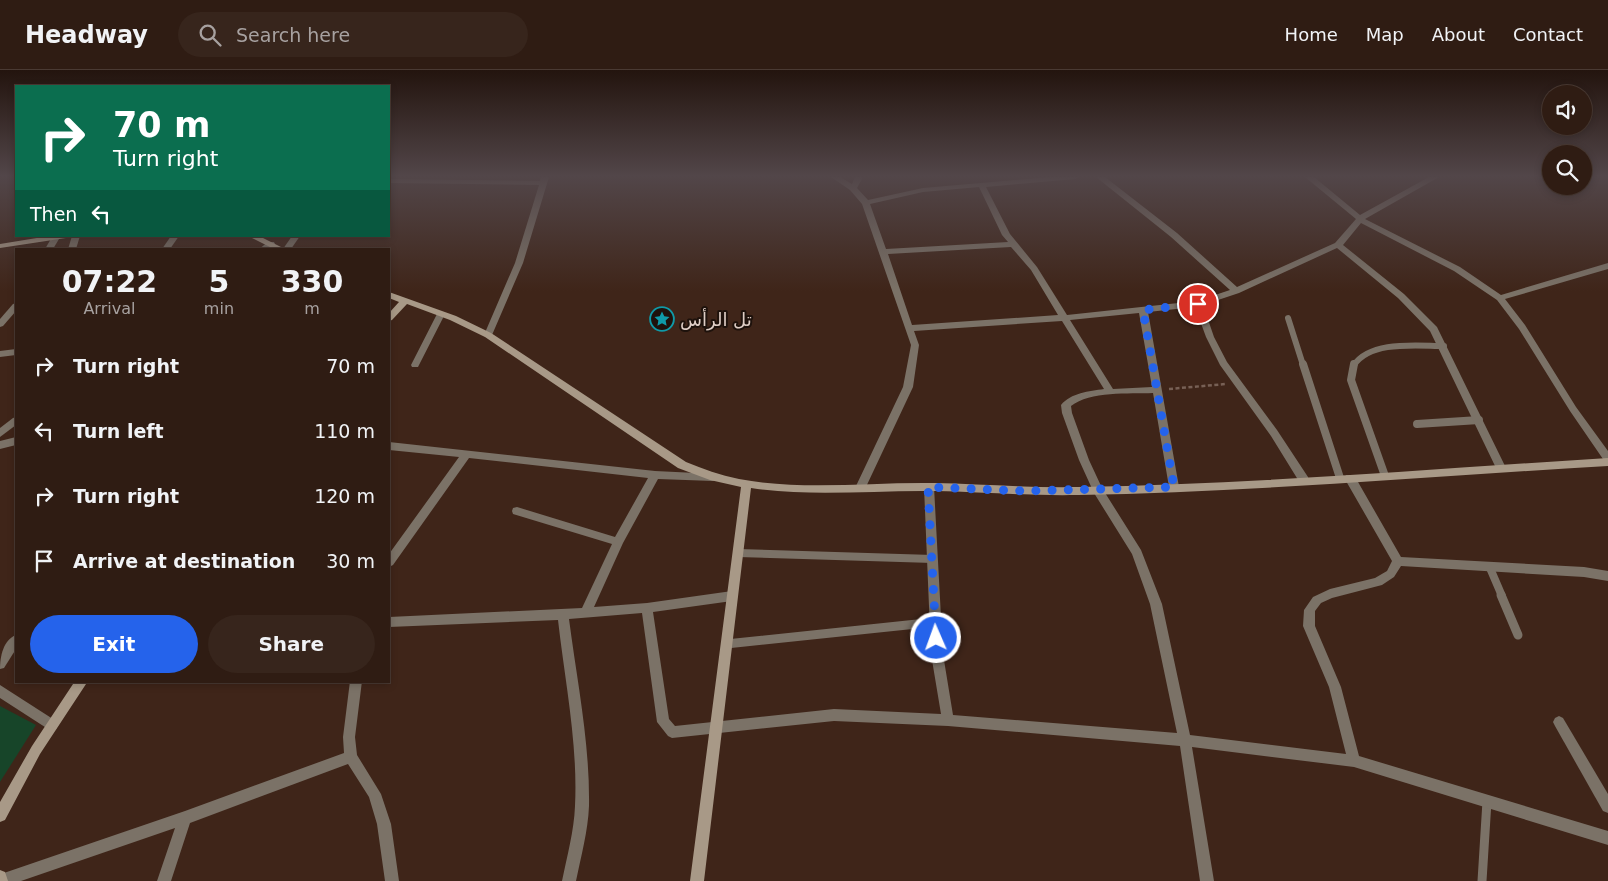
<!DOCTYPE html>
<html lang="en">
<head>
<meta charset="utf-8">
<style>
  body { margin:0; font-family:"DejaVu Sans","Noto Sans Arabic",sans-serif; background:#37251c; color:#f1f3f6; height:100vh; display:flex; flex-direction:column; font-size:19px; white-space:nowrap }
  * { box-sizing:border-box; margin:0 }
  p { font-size:16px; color:#a7a1a0 }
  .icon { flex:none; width:28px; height:28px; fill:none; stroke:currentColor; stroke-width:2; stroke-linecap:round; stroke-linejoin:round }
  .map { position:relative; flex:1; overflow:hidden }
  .drawer { position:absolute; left:15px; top:178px; width:375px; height:435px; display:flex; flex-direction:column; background:#2f1c13; border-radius:0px; box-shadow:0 2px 8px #0003,0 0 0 1px #4a3a33 }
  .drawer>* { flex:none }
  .guide { position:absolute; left:15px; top:15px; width:375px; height:152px; border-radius:0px; box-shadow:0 2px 8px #0003,0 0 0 1px #4a3a33; background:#0b6e4f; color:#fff; overflow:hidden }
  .fabs { position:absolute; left:1542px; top:15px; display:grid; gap:10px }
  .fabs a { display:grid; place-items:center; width:50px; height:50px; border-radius:50%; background:#2f1c13; box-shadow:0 2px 8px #0003,0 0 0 1px #4a3a33; font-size:25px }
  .pin { position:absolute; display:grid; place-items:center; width:42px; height:42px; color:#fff; margin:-21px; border:2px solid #fff; border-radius:50%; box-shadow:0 1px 5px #0007 }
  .me { position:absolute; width:55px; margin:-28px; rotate:358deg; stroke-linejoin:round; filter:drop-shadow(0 0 4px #0008) }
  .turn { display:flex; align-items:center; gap:18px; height:105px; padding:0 15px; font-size:22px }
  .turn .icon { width:65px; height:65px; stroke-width:2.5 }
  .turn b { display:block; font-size:35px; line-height:42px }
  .then { display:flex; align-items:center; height:48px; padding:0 15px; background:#0003; gap:10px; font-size:19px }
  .eta { display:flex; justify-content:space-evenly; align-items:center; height:85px; text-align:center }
  .eta b { font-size:30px; font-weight:600; line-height:35px }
  .cta { display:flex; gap:10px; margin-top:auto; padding:10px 15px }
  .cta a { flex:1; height:58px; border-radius:30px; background:#2563eb; color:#fff; font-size:20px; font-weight:600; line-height:58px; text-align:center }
  .cta a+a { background:#37251c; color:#f1f3f6 }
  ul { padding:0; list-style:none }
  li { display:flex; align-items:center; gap:15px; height:65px; padding:0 15px }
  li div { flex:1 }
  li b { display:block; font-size:19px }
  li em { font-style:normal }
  header { display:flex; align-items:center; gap:30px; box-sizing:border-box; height:70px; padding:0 25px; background:#2f1c13; border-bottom:1px solid #4a3a33 }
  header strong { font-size:24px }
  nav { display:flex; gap:28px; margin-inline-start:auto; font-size:18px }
  .search { width:350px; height:45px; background:#37251c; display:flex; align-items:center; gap:12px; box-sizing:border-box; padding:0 18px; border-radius:28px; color:#a7a1a0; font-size:19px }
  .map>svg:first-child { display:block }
  .green { fill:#174529 }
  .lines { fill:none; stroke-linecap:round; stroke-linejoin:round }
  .path { stroke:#776055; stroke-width:2.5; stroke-dasharray:4 2.5; stroke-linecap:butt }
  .lane-far2 { stroke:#7b7267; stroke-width:6 }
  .lane-far1 { stroke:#7b7267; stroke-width:8 }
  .lane { stroke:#7b7267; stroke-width:9 }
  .street { fill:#7b7267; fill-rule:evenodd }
  .secondary { fill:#a89987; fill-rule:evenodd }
  .route { stroke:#2563eb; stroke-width:9; stroke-dasharray:0 16.2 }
  .labels { text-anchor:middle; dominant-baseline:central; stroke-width:4; stroke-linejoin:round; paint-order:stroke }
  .poi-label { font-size:18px; fill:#dfcec6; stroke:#1e120c; text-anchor:start }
</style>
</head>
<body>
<header>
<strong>Headway</strong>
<div class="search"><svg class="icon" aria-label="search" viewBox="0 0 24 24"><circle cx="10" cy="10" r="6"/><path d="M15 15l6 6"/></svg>Search here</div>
<nav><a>Home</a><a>Map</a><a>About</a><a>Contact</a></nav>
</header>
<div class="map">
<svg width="1608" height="811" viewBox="0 0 1608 811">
  <rect width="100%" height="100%" fill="#3f2519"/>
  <polygon class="green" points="0,636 36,655 0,712"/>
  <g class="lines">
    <polyline class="path" points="1169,319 1226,314"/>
    <g class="lane-far2">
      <polyline points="1288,248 1303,295"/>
      <path d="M 1354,295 C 1371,270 1417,276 1444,276"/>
    </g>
    <g class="lane-far1">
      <polyline points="1303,294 1340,408"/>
      <polyline points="1354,294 1351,310 1385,406"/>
      <polyline points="1417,354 1479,350"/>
      <polyline points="738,483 933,489"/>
      <polyline points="1490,498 1502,526"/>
    </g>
    <g class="lane">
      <polyline points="1501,525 1518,565"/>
      <polyline points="726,574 936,552"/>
      <polyline points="1482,811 1487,731"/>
    </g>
    <g class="street">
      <polygon points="541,107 549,107 523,193 492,265 491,267 485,267 484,265 515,193 539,115 389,113 389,109 540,111"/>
      <path d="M 831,107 L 840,107 L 852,114 L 855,107 L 863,107 L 857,118 L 868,130 L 923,118 L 1049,107 L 1079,107 L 1075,109 L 986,117 L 1010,164 L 1037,197 L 1067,245 L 1197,231 L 1230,220 L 1171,167 L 1096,107 L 1105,107 L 1177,163 L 1237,217 L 1335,173 L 1356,149 L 1305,107 L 1314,107 L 1360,145 L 1429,107 L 1439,107 L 1365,149 L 1460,197 L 1501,225 L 1608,193 L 1608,199 L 1505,229 L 1525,255 L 1576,337 L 1608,381 L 1608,393 L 1605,392 L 1570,341 L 1519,259 L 1497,230 L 1454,201 L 1361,153 L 1343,175 L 1404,224 L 1437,257 L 1506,398 L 1505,401 L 1497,401 L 1496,398 L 1430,261 L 1398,228 L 1337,178 L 1239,223 L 1203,235 L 1214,267 L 1227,292 L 1277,360 L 1308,407 L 1309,410 L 1308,413 L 1300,413 L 1271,366 L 1220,295 L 1206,267 L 1195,237 L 1148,242 L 1179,417 L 1178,420 L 1170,420 L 1169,417 L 1153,323 C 1129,324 1090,321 1071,336 L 1072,343 L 1089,390 L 1102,418 L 1141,480 L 1162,534 L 1190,665 L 1346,684 L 1329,617 L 1303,556 L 1304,540 L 1313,527 L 1330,519 L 1375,508 L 1387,501 L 1392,491 L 1346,411 L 1345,408 L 1346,405 L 1354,405 L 1401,487 L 1584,497 L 1608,501 L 1608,511 L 1584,507 L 1401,496 L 1394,507 L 1382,515 L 1332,528 L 1321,533 L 1315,541 L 1315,556 L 1341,617 L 1359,686 L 1608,761 L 1608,775 L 1354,697 L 1192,677 L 1214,811 L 1200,811 L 1180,676 L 948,656 L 834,651 L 672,668 L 668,666 L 657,652 L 642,543 L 569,549 C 577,611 590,673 589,736 C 588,761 581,786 576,811 L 562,811 C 567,786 574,761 575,736 C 578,674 565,612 558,550 L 389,557 L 389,547 L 582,538 L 612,474 L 513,444 L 512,441 L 513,438 L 517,437 L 615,467 L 648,408 L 469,388 L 393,495 L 389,497 L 389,484 L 459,387 L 389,380 L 389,372 L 655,401 L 717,404 L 718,407 L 717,410 L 713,411 L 658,409 L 623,473 L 594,537 L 647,533 L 732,521 L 736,523 L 738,526 L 736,529 L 732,531 L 653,542 L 669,649 L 675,656 L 834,639 L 941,644 L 931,584 L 924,417 L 925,414 L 933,414 L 934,417 L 943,584 L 953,645 L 1177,663 L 1150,534 L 1132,484 L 1094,423 L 1079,390 L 1062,343 L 1061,335 C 1071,323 1089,321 1104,319 L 1062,251 L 914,261 L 919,275 L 913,317 L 865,419 L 857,419 L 856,416 L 903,317 L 911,275 L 862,134 L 850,120 ZM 979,117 L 1002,165 L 1008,172 L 886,179 L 870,134 L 923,122 ZM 1011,177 L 1031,200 L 1058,245 L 912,255 L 888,184 ZM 1139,243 L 1152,317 L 1113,319 L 1070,250 Z"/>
      <polygon points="72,166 80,166 76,179 68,179"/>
      <polygon points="171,166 179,166 170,179 162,179"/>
      <polygon points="292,166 300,166 291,179 283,179"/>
      <polygon points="52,167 58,167 59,169 53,179 45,179"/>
      <polygon points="268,172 274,172 275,174 269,179 259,179"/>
      <polygon points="16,233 16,241 3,256 0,257 0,249 13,234"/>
      <polygon points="441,241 445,244 419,295 418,297 412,297 411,295 437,244"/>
      <polygon points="16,279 16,285 0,287 0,281"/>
      <polygon points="16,347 16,355 0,367 0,358 13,348"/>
      <polygon points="16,367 16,375 0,379 0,371"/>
      <path d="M 16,565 L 16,579 L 4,598 L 0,599 C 0,587 3,570 16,565 Z"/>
      <polygon points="350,611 362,611 355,667 357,685 381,724 391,754 399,811 385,811 377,754 369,727 348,694 190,753 171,811 157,811 175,758 21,811 0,811 1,804 185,741 344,683 343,667"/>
      <polygon points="0,615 56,651 58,655 56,659 52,661 48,659 0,628"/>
      <polygon points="1559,646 1563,648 1608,724 1608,743 1603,741 1555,656 1553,652 1555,648"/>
    </g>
    <g class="secondary">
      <polygon points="49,166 70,166 66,168 0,178 0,174"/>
      <polygon points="248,166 259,166 285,179 274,179"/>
      <path d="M 389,222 L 456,246 L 491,263 L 686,392 C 703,399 720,405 739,409 C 803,421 869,412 934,413 C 982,414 1030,418 1078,417 C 1255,414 1432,399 1608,388 L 1608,396 C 1432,406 1255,422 1078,425 C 1031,426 983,422 936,421 C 874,420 812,427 751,418 L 704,811 L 690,811 L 741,417 L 710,410 L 678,398 L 485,267 L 450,250 L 407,234 L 392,250 L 389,251 L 389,243 L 399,232 L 389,228 Z"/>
      <polygon points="75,611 88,611 40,684 5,750 0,752 0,732 32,676"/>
      <polygon points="0,800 5,802 8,811 0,811"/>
    </g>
  </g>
  <linearGradient id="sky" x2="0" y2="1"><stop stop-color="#23140e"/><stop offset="0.48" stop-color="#524649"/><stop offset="1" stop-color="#524649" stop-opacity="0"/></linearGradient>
  <rect width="1608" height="221" fill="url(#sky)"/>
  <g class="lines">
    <polyline class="route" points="936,568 928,417 1024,421 1174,417 1143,240 1198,234"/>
  </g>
  <defs>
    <g id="sight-ring" transform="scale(1.25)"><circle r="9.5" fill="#1e120c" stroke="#0f9aa8" stroke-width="1.5"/><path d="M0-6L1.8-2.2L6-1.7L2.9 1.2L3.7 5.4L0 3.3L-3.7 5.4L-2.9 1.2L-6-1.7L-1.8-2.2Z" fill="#0f9aa8"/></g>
  </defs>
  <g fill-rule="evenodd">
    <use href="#sight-ring" x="662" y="249"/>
  </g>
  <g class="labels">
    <g class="poi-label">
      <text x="680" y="249">تل الرأس</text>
    </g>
  </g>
</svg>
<div class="fabs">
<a><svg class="icon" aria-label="sound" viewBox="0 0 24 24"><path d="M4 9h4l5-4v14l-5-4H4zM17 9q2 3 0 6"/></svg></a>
<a><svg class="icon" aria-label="search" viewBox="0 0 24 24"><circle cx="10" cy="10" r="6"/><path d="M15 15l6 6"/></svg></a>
</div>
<div class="pin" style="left:1198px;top:234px;background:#d93025"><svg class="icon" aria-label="arrive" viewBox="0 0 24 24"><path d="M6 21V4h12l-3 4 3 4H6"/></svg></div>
<svg class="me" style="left:936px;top:568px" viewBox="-20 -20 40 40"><circle r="17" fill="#2563eb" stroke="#fff" stroke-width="3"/><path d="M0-11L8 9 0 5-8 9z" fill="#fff"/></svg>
<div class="guide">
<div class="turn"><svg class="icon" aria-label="right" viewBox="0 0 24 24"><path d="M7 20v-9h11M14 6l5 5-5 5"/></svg><div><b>70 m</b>Turn right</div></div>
<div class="then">Then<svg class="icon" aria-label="left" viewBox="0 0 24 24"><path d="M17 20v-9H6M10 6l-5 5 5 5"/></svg></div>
</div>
<section class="drawer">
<div class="eta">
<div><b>07:22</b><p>Arrival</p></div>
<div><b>5</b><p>min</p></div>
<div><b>330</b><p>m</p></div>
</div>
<ul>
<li><svg class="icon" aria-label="right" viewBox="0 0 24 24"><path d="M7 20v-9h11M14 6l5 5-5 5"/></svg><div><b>Turn right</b></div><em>70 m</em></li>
<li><svg class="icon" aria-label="left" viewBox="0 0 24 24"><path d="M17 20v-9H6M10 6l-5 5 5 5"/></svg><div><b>Turn left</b></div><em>110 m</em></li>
<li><svg class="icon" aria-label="right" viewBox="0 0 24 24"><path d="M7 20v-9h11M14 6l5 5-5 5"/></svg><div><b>Turn right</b></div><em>120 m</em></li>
<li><svg class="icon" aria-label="arrive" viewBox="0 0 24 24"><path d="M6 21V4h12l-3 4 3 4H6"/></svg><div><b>Arrive at destination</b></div><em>30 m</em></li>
</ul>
<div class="cta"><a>Exit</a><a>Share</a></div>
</section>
</div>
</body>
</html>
